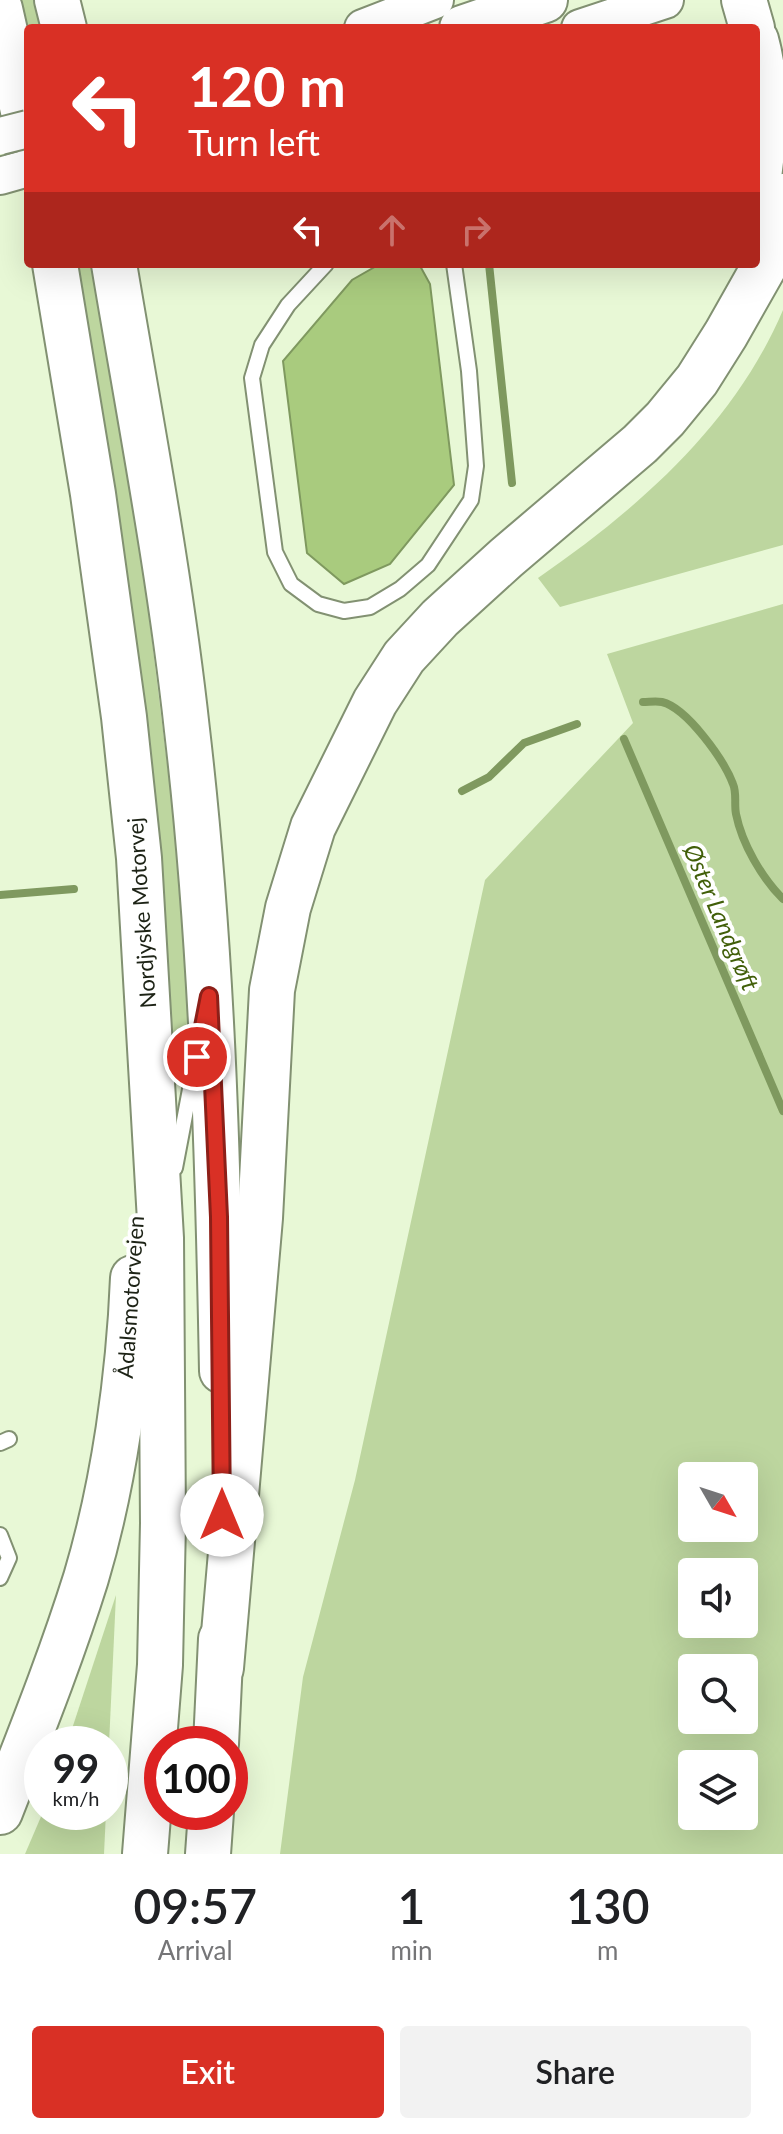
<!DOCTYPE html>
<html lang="en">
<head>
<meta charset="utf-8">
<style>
  body { margin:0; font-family:Lato,sans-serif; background:#f2f2f2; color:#202124; height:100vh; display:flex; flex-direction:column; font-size:30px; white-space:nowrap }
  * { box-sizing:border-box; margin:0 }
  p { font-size:26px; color:#757577 }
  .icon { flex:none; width:44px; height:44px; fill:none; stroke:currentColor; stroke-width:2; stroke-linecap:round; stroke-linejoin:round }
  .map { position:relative; height:1854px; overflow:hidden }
  .panel { display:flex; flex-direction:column; background:#fff; flex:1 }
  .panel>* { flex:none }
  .banner { position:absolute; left:24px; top:24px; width:736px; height:244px; border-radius:8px; box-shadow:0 8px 32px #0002; background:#d93025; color:#fff; overflow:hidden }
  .needle { width:52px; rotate:129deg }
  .buttons { position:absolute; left:678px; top:1462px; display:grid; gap:16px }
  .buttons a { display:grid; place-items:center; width:80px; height:80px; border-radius:8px; background:#fff; box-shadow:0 8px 32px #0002; font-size:40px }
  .speed { position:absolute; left:24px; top:1726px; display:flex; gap:16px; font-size:40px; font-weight:700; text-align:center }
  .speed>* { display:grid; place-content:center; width:104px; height:104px; border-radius:50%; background:#fff; box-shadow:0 8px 32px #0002; line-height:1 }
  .speed small { font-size:20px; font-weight:400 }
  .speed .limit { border:12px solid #d22; background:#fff; color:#111 }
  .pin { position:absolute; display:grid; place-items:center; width:68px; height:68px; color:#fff; margin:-34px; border:4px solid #fff; border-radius:50%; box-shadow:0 2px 8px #0007 }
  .me { position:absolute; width:88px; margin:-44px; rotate:0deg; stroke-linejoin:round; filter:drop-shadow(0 0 6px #0008) }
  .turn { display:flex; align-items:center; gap:28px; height:168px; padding:0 32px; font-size:36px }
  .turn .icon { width:104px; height:104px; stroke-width:2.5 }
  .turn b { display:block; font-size:56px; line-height:68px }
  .lanes { display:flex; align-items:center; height:76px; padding:0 32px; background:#0003; justify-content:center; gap:40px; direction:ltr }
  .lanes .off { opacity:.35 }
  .eta { display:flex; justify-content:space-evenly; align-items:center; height:136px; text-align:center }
  .eta b { font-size:48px; font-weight:600; line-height:56px }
  .action { display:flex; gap:16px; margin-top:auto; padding:16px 32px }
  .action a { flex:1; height:92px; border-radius:8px; background:#d93025; color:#fff; font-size:32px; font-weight:600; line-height:92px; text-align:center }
  .action a+a { background:#f2f2f2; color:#202124 }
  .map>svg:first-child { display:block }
  .green { fill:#bdd69f; fill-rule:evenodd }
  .water { fill:#a9cb7e; stroke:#7f995f; stroke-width:2 }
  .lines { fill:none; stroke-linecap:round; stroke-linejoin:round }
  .stream { stroke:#7f995f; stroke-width:8 }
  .service-casing { stroke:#829172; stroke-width:18 }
  .secondary-casing { stroke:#829172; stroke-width:40 }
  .motorway-casing { stroke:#829172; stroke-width:48 }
  .service { stroke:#fff; stroke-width:14 }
  .secondary { stroke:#fff; stroke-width:36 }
  .motorway { stroke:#fff; stroke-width:44 }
  .secondary-bridge-casing { stroke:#829172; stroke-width:40; stroke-linecap:butt }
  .secondary-bridge { stroke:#fff; stroke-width:36 }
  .route-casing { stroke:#8d1f18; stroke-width:20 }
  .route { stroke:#d93025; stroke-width:14 }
  .labels { text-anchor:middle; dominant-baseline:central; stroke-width:8; stroke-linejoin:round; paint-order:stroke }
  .street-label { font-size:22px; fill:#1d2316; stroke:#fff }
  .water-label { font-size:24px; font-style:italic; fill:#415f09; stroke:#fff }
</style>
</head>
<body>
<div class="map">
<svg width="783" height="1854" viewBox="0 0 783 1854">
  <rect width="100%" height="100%" fill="#e8f8d6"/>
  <g class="green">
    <polygon points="19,0 39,0 45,28 28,28 28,42"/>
    <polygon points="74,264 95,264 135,502 172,804 188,1001 185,1060 173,1060 164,937"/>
    <path d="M 783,310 L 783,545 L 560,607 L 538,578 C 639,508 734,425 783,310 Z"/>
    <path d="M 783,604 L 783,1854 L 280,1854 L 303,1677 L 355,1480 L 485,880 L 633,723 L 607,654 ZM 744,1476 L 744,1528 L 692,1528 L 692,1476 ZM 744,1572 L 744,1624 L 692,1624 L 692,1572 ZM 744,1668 L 744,1720 L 692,1720 L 692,1668 ZM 744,1764 L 744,1816 L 692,1816 L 692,1764 Z"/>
    <polygon points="116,1595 109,1744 67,1744"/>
    <polygon points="43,1812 106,1812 104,1854 25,1854"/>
  </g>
  <polygon class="water" points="380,264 419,264 430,284 454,485 390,564 344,584 307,553 283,361 352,280"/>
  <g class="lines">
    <g class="stream">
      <polyline points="489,264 512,483"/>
      <path d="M 643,702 C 649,702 656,701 662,702 C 687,708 724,760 733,784 C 737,793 734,804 736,814 C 742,844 762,878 783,899"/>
      <polyline points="624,739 783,1111"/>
      <polyline points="462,791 489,777 524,743 577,724"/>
      <polyline points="0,895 74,889"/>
    </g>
    <g class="service-casing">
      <g id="service">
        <polyline points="326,264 288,305 262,345 252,378 275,552 291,584 318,604 344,611 370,607 400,589 428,565 471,500 476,466 469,371 454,264"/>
        <polyline points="175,1168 195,1063"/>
        <polyline points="0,1443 9,1439"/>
        <polyline points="0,1535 9,1558 0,1578"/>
      </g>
    </g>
    <g class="secondary-casing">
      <g id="secondary">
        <polyline points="363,28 435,0"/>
        <polyline points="580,28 665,0"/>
        <polyline points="0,176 28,168"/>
      </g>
    </g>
    <g class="motorway-casing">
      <g id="motorway">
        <polyline points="57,0 64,28"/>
        <polyline points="744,0 752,28"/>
        <polyline points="0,9 28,133"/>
        <polyline points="462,28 545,0"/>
        <path d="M 756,40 C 771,94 764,144 756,198"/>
        <polyline points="55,264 93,494 124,717 139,858 161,1238 163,1523 160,1665 145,1854"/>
        <path d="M 114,264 C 140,419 170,574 187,730 C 212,943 218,1157 222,1371"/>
        <polyline points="221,1668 260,1218 272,990 288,908 313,827 375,702 404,657 440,618 506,558 640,444 665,419 697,380 726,334 769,258 783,196"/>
        <polyline points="216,1744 221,1639"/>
        <path d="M 0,1812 C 30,1735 61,1658 86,1578 C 114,1484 129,1376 133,1278"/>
        <polyline points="208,1854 211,1812"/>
      </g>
    </g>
    <use href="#service" class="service"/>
    <use href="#secondary" class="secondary"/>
    <use href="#motorway" class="motorway"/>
    <g class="secondary-bridge-casing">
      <polyline id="secondary-bridge" points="0,136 28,129"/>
    </g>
    <use href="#secondary-bridge" class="secondary-bridge"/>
  </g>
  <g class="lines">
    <g class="route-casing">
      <polyline id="route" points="197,1057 209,996 219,1217 222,1515"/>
    </g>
    <use href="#route" class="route"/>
  </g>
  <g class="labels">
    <g class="street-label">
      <text transform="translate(141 913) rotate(-94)">Nordjyske Motorvej</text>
      <text transform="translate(130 1297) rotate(-86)">Ådalsmotorvejen</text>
    </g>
    <g class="water-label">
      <text transform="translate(722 917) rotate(67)">Øster Landgrøft</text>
    </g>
  </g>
</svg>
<div class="buttons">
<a><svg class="needle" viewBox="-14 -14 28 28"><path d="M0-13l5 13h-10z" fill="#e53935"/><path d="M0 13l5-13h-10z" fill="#757577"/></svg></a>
<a><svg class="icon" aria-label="sound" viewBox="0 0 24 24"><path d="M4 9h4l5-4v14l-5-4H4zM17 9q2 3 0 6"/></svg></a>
<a><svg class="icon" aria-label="search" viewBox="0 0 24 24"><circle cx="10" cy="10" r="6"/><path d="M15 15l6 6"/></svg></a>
<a><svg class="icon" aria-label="layers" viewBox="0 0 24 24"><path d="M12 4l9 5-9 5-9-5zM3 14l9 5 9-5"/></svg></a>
</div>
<div class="speed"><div>99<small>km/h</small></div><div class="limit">100</div></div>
<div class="pin" style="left:197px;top:1057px;background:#d93025"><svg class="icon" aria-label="arrive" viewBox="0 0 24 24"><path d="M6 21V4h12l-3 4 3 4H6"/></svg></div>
<svg class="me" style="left:222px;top:1515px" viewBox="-20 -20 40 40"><circle r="19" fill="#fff"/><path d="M0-13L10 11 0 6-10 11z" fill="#d93025"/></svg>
<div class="banner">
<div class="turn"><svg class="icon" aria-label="left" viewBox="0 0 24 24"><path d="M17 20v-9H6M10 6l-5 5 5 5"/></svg><div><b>120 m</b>Turn left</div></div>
<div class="lanes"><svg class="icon" aria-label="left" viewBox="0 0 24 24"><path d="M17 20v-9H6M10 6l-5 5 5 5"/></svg><svg class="icon off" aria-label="ahead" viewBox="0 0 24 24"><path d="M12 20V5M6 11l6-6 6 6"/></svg><svg class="icon off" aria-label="right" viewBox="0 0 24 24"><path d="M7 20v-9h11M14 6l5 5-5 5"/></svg></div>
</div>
</div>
<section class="panel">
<div class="eta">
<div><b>09:57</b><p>Arrival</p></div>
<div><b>1</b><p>min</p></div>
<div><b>130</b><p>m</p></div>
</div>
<div class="action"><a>Exit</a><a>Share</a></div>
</section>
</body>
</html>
